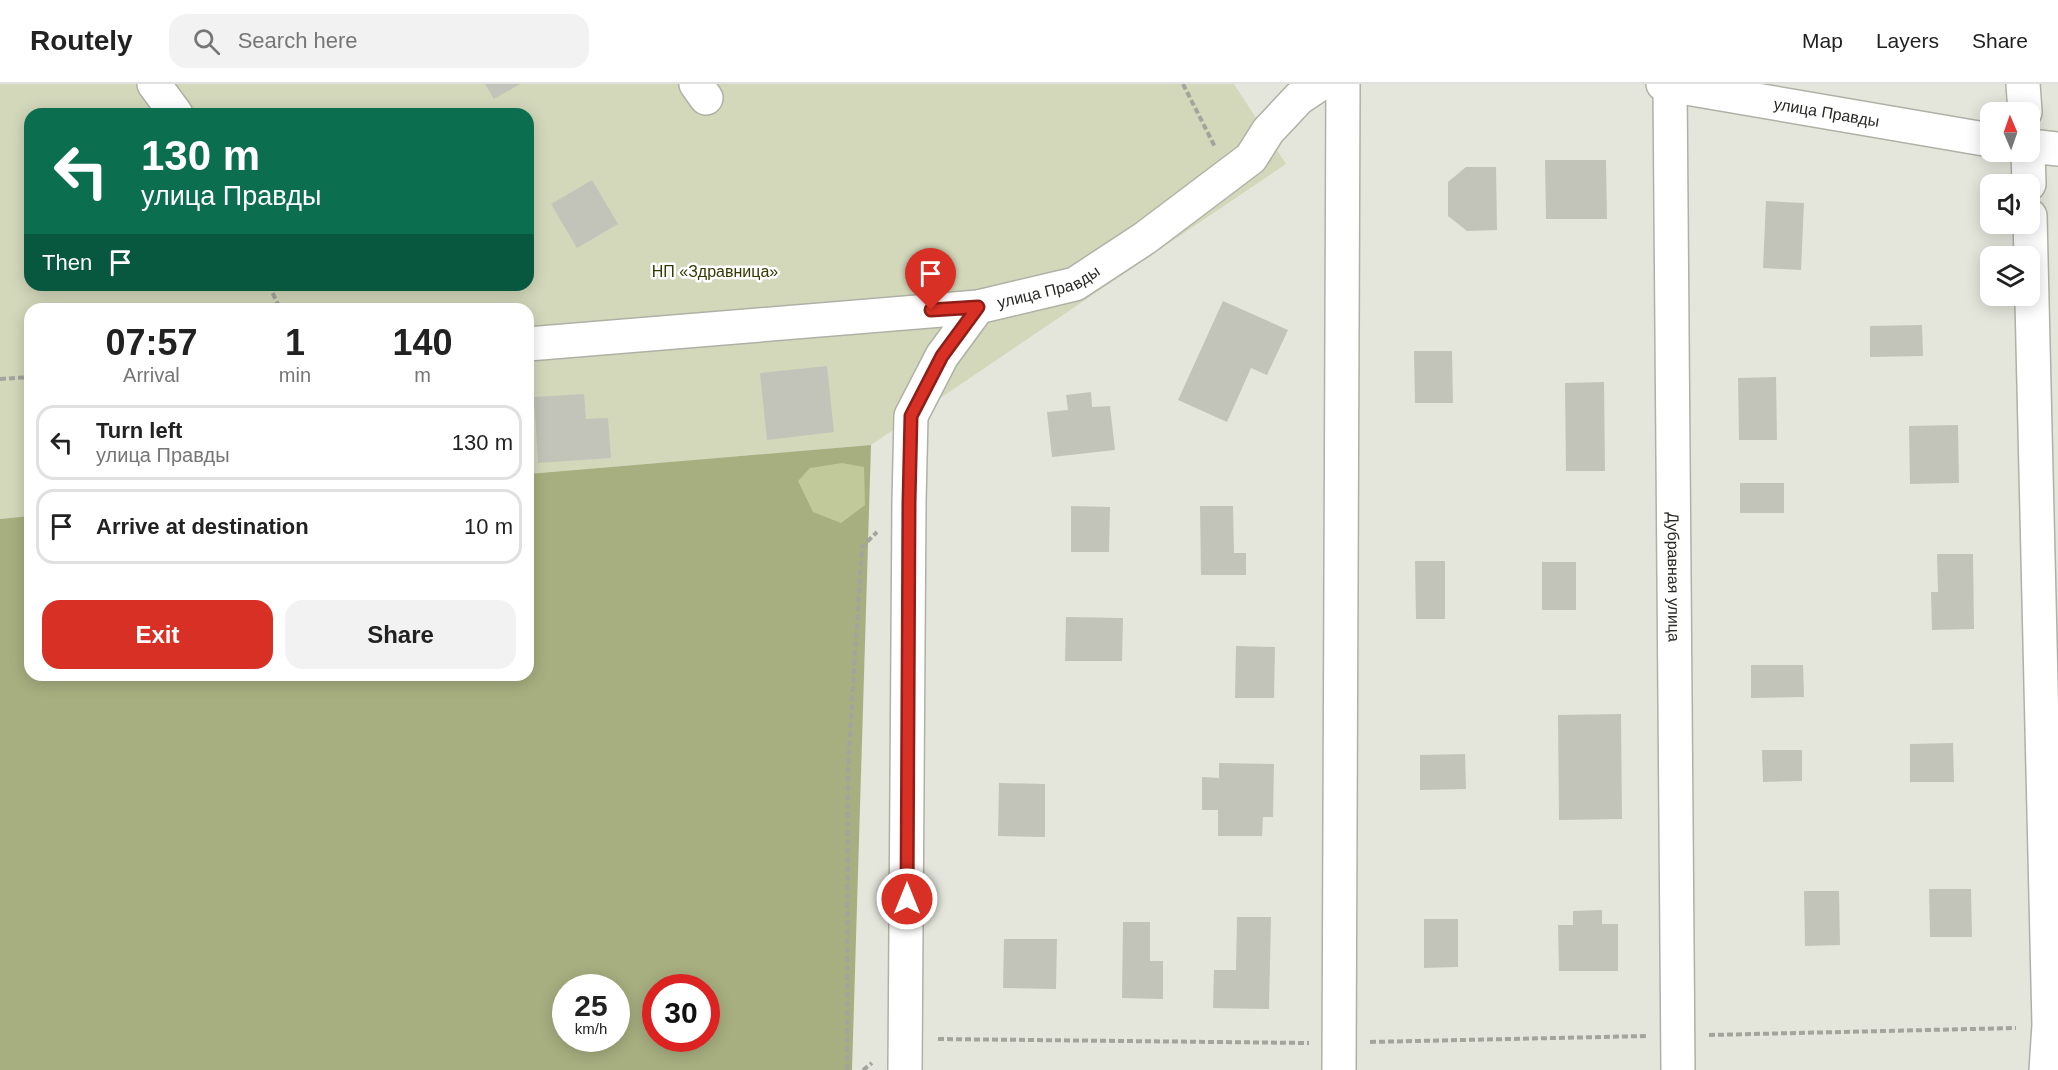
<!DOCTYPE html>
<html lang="en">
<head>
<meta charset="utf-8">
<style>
  body { margin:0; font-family:Helvetica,sans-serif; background:#f2f2f2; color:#222; height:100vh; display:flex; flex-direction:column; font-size:22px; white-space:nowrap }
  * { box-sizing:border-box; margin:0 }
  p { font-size:20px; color:#767676 }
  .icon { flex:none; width:33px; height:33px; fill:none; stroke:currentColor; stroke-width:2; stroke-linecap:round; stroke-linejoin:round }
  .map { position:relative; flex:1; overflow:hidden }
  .sheet { position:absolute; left:24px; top:219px; width:510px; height:378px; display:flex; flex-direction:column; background:#fff; border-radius:18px; box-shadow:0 3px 15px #0003 }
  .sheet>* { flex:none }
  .banner { position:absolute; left:24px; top:24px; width:510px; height:183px; border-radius:18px; box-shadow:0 3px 15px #0003; background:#0b6e4f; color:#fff; overflow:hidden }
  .needle { width:39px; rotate:358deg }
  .tools { position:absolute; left:1980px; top:18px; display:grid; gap:12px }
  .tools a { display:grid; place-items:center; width:60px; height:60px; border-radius:12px; background:#fff; box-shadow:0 3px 15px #0003; font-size:30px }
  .speed { position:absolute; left:552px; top:890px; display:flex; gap:12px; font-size:30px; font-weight:700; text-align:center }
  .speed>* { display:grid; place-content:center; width:78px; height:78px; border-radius:50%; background:#fff; box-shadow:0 3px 15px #0003; line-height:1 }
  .speed small { font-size:15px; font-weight:400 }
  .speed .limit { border:9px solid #d22; background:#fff; color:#111 }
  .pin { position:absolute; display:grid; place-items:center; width:51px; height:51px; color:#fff; margin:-62px -26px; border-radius:50% 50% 50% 0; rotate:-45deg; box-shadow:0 0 6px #0007 }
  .pin .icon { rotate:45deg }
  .me { position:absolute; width:66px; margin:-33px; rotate:0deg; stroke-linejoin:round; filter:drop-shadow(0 0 4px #0008) }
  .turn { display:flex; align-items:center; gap:21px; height:126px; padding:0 18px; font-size:27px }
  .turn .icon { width:78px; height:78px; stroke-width:2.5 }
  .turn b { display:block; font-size:42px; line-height:51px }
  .then { display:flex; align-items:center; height:57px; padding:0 18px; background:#0003; gap:12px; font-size:22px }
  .eta { display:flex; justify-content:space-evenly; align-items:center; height:102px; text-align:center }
  .eta b { font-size:36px; font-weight:700; line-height:42px }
  .action { display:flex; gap:12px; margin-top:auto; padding:12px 18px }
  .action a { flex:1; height:69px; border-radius:18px; background:#d93025; color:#fff; font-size:24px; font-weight:700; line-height:69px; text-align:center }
  .action a+a { background:#f2f2f2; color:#222 }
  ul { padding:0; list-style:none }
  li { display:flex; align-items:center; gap:18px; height:75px; margin:0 12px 9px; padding:0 6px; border:3px solid #e0e0e0; border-radius:18px }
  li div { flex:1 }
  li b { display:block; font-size:22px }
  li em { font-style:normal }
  header { display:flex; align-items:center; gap:36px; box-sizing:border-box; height:84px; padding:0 30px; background:#fff; border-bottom:2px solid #e0e0e0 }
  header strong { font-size:28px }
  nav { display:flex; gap:33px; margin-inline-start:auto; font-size:21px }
  .search { width:420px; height:54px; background:#f2f2f2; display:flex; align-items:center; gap:15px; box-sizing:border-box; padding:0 21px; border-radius:18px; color:#767676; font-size:22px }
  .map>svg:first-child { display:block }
  .green { fill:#d3d8bb; fill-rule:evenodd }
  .forest { fill:#a7af80; fill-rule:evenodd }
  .water { fill:#c1c99a }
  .building { fill:#c2c4b9 }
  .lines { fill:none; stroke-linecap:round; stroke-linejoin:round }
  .minor-casing { stroke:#afb1a6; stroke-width:36 }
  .path { stroke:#a3a59c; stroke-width:4; stroke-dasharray:6 3; stroke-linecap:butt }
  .minor { stroke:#fff; stroke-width:33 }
  .route-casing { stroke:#8d1f18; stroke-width:15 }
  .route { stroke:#d93025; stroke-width:10 }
  .labels { text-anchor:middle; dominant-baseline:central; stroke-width:5; stroke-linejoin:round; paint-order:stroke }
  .street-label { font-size:16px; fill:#292a26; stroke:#fff }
  .park-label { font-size:16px; fill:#343a00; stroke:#fff }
</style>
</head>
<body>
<header>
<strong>Routely</strong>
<div class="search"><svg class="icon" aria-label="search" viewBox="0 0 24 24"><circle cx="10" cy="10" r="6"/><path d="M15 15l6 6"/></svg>Search here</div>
<nav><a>Map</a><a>Layers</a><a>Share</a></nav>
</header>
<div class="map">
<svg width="2058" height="986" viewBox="0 0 2058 986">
  <rect width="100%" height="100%" fill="#e4e6db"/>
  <path class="green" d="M 0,0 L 1234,0 L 1286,80 L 871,361 L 528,390 L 528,225 L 30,225 L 30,432 L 0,435 ZM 30,30 L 528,30 L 528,201 L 30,201 Z"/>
  <path class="forest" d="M 871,361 L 852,986 L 0,986 L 0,435 L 30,432 L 30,591 L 528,591 L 528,390 ZM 566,903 L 616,903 L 616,954 L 566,954 ZM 656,903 L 706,903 L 706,954 L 656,954 Z"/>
  <polygon class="water" points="842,379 864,383 865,421 841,439 813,428 798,397 810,384"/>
  <g class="building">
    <polygon points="485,0 520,0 494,15"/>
    <polygon points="1545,76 1606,76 1607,135 1546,135"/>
    <polygon points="1466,83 1496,83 1497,146 1467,147 1448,132 1448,98"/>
    <polygon points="592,96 618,140 577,164 551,120"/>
    <polygon points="1766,117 1804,119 1801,186 1763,184"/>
    <polygon points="1223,217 1288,246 1267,291 1251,284 1227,338 1178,316"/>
    <polygon points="1922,241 1923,272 1870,273 1870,242"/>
    <polygon points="1414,267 1452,267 1453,319 1415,319"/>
    <polygon points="827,282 834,348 767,356 760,289"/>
    <polygon points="1776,293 1777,356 1739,356 1738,294"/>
    <polygon points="1604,298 1605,387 1566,387 1565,299"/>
    <polygon points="1091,308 1092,323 1110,322 1115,366 1052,373 1047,328 1068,326 1066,311"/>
    <polygon points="584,310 586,335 608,334 611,374 538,379 534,313"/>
    <polygon points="1958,341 1959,399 1910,400 1909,342"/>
    <rect x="1740" y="399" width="44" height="30"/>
    <polygon points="1071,422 1110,423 1109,468 1071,468"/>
    <polygon points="1200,422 1233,422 1234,469 1246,469 1246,491 1201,491"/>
    <polygon points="1937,470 1973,470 1974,545 1932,546 1931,508 1938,508"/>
    <polygon points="1415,477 1445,477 1445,535 1416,535"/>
    <rect x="1542" y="478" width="34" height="48"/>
    <polygon points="1066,533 1123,534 1122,577 1065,577"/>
    <polygon points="1236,562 1275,563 1274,614 1235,614"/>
    <polygon points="1751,581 1803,581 1804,613 1751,614"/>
    <polygon points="1621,630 1622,735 1559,736 1558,631"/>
    <polygon points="1953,659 1954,698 1910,698 1910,660"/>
    <polygon points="1762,666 1802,666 1802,697 1763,698"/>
    <polygon points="1465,670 1466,705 1420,706 1420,671"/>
    <polygon points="1219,679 1274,680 1273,733 1263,733 1262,752 1218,752 1218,726 1202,726 1202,693 1219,694"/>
    <polygon points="999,699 1045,700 1045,753 998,752"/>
    <polygon points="1929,805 1971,805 1972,853 1930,853"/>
    <polygon points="1804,807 1839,807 1840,861 1805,862"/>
    <polygon points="1602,826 1602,840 1618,840 1618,887 1559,887 1558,841 1573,841 1573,827"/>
    <polygon points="1237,833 1271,833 1269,925 1213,924 1214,886 1236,886"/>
    <polygon points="1424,835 1458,835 1458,883 1424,884"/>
    <polygon points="1123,838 1150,838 1150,877 1163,877 1163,915 1122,914"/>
    <polygon points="1004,855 1057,855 1056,905 1003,904"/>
  </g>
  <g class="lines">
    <g class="minor-casing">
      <g id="minor">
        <polyline points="154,0 176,30"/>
        <polyline points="696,0 706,14"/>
        <path id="s1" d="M 1663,0 L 1990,56"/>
        <polyline points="2023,0 2025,28"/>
        <path id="s2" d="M 1670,1 L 1678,986"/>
        <polyline points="2030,62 2058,65"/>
        <polyline points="2028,68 2029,100"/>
        <polyline points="2030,132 2049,941 2046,986"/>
        <path id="s3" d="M 528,260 L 978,223 L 1075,200 L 1145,154 L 1251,74 L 1268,47 L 1299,14 L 1320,0"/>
        <polyline points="905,986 909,418 911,332 942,272 978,223"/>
        <polyline points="1339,986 1343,0"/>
      </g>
    </g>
    <g class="path">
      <polyline points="1183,0 1215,63"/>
      <polyline points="269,201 280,225"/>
      <polyline points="0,295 30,293"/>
      <polyline points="1709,951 2016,944"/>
      <polyline points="938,955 1309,959"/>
      <polyline points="1370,958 1647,952"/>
      <polyline points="847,986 848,682 862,463 877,448"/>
      <polyline points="863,986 872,979"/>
    </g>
    <use href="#minor" class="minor"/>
  </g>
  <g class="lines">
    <g class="route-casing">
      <polyline id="route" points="907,815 909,418 911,332 942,272 978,223 931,226"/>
    </g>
    <use href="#route" class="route"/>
  </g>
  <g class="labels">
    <g class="street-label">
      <text stroke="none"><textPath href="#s1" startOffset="166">улица Правды</textPath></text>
      <text stroke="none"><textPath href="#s3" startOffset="525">улица Правды</textPath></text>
      <text stroke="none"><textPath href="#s2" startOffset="492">Дубравная улица</textPath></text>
    </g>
    <g class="park-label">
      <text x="715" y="187">НП «Здравница»</text>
    </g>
  </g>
</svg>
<div class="tools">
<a><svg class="needle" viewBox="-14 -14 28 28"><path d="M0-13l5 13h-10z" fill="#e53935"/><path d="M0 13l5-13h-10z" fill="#767676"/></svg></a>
<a><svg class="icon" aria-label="sound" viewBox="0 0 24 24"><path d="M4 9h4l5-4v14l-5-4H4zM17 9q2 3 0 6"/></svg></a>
<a><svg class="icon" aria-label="layers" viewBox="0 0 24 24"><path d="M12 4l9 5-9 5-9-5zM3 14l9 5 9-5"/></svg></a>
</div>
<div class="speed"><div>25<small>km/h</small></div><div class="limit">30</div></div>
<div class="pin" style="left:931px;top:226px;background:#d93025"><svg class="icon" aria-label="arrive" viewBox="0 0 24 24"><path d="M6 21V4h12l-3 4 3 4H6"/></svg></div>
<svg class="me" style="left:907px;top:815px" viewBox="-20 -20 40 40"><circle r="17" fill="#d93025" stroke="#fff" stroke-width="3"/><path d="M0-11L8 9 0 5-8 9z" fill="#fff"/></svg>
<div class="banner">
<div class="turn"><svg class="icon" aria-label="left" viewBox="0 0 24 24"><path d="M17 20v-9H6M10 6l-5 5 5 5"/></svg><div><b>130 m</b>улица Правды</div></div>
<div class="then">Then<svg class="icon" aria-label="arrive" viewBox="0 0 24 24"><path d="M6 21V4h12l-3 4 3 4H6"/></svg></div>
</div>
<section class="sheet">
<div class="eta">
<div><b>07:57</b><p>Arrival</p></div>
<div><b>1</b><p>min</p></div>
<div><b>140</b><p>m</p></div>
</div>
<ul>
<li><svg class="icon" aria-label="left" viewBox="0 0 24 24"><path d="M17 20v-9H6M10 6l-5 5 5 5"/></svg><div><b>Turn left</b><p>улица Правды</p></div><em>130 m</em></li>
<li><svg class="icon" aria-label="arrive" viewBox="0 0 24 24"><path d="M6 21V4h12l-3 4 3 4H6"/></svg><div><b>Arrive at destination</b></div><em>10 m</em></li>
</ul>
<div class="action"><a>Exit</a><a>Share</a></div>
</section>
</div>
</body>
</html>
